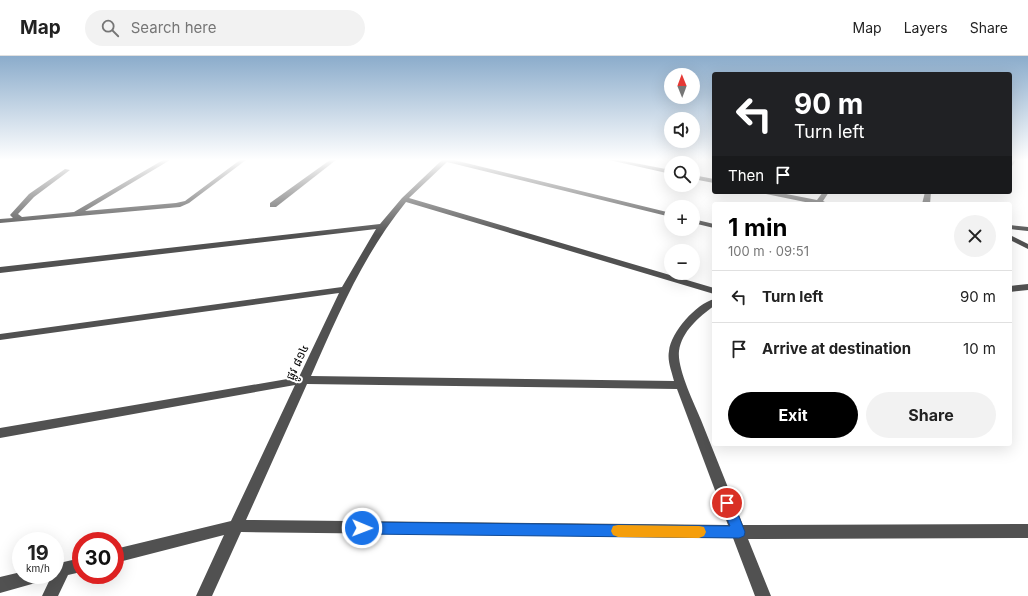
<!DOCTYPE html>
<html lang="en">
<head>
<meta charset="utf-8">
<style>
  body { margin:0; font-family:Inter,"Noto Sans Khmer",sans-serif; background:#f2f2f2; color:#222; height:100vh; display:flex; flex-direction:column; font-size:15px; white-space:nowrap }
  * { box-sizing:border-box; margin:0 }
  p { font-size:13px; color:#767676 }
  .icon { flex:none; width:22px; height:22px; fill:none; stroke:currentColor; stroke-width:2; stroke-linecap:round; stroke-linejoin:round }
  .map { position:relative; flex:1; overflow:hidden }
  .sheet { position:absolute; left:712px; top:146px; width:300px; height:244px; display:flex; flex-direction:column; background:#fff; border-radius:4px; box-shadow:0 4px 16px #0002 }
  .sheet>* { flex:none }
  .banner { position:absolute; left:712px; top:16px; width:300px; height:122px; border-radius:4px; box-shadow:0 4px 16px #0002; background:#202124; color:#fff; overflow:hidden }
  .needle { width:26px; rotate:359deg }
  .tools { position:absolute; left:664px; top:12px; display:grid; gap:8px }
  .tools a { display:grid; place-items:center; width:36px; height:36px; border-radius:50%; background:#fff; box-shadow:0 4px 16px #0002; font-size:20px }
  .speed { position:absolute; left:12px; top:476px; display:flex; gap:8px; font-size:20px; font-weight:700; text-align:center }
  .speed>* { display:grid; place-content:center; width:52px; height:52px; border-radius:50%; background:#fff; box-shadow:0 4px 16px #0002; line-height:1 }
  .speed small { font-size:10px; font-weight:400 }
  .speed .limit { border:6px solid #d22; background:#fff; color:#111 }
  .pin { position:absolute; display:grid; place-items:center; width:34px; height:34px; color:#fff; margin:-17px; border:2px solid #fff; border-radius:50%; box-shadow:0 1px 4px #0007 }
  .me { position:absolute; width:44px; margin:-22px; rotate:91deg; stroke-linejoin:round; filter:drop-shadow(0 0 3px #0008) }
  .turn { display:flex; align-items:center; gap:14px; height:84px; padding:0 16px; font-size:18px }
  .turn .icon { width:52px; height:52px; stroke-width:2.5 }
  .turn b { display:block; font-size:28px; line-height:34px }
  .then { display:flex; align-items:center; height:38px; padding:0 16px; background:#0003; gap:8px; font-size:15px }
  .round { display:grid; place-items:center; flex:none; width:42px; height:42px; border-radius:21px; background:#f2f2f2 }
  .head { display:flex; align-items:center; justify-content:space-between; height:68px; padding:0 16px }
  h1 { font-size:24px; font-weight:700; line-height:30px; color:#000 }
  .primary-button { display:flex; gap:8px; margin-top:auto; padding:8px 16px }
  .primary-button a { flex:1; height:46px; border-radius:24px; background:#000; color:#fff; font-size:16px; font-weight:700; line-height:46px; text-align:center }
  .primary-button a+a { background:#f2f2f2; color:#222 }
  ul { padding:0; list-style:none }
  li { display:flex; align-items:center; gap:12px; height:52px; padding:0 16px; border-top:1px solid #e0e0e0 }
  li div { flex:1 }
  li b { display:block; font-size:15px }
  li em { font-style:normal }
  header { display:flex; align-items:center; gap:24px; box-sizing:border-box; height:56px; padding:0 20px; background:#fff; border-bottom:1px solid #e0e0e0 }
  header strong { font-size:19px }
  nav { display:flex; gap:22px; margin-inline-start:auto; font-size:14px }
  .search { width:280px; height:36px; background:#f2f2f2; display:flex; align-items:center; gap:10px; box-sizing:border-box; padding:0 14px; border-radius:22px; color:#767676; font-size:15px }
  .map>svg:first-child { display:block }
  .lines { fill:none; stroke-linecap:round; stroke-linejoin:round }
  .minor { fill:#515151; fill-rule:evenodd }
  .route { fill:#1a73e8; stroke:#114b97 }
  .slow { fill:#f59e0b }
  .labels { text-anchor:middle; dominant-baseline:central; stroke-width:4; stroke-linejoin:round; paint-order:stroke }
  .street-label { font-size:12px; fill:#000; stroke:#fff }
</style>
</head>
<body>
<header>
<strong>Map</strong>
<div class="search"><svg class="icon" aria-label="search" viewBox="0 0 24 24"><circle cx="10" cy="10" r="6"/><path d="M15 15l6 6"/></svg>Search here</div>
<nav><a>Map</a><a>Layers</a><a>Share</a></nav>
</header>
<div class="map">
<svg width="1028" height="540" viewBox="0 0 1028 540">
  <rect width="100%" height="100%" fill="#fff"/>
  <g class="lines">
    <g class="minor">
      <polygon points="163,104 170,104 85,155 176,147 185,145 240,104 246,104 189,147 180,151 0,167 0,163 13,162 10,159 29,138 65,113 70,114 34,141 18,158 22,161 74,156"/>
      <polygon points="330,104 336,104 276,151 270,151 270,147"/>
      <path d="M 442,104 L 454,104 L 671,157 L 671,161 L 447,106 L 409,142 L 714,232 L 714,238 L 406,146 C 363,199 338,259 311,320 L 674,325 C 672,316 667,305 669,295 C 671,276 696,248 714,243 L 714,250 C 699,261 682,275 679,295 C 677,313 694,347 701,364 C 715,399 729,434 743,469 L 1028,468 L 1028,482 L 748,483 L 771,540 L 755,540 L 733,482 L 241,476 L 212,540 L 196,540 L 224,479 L 115,507 L 115,493 L 231,465 L 295,329 L 0,382 L 0,372 L 299,321 L 339,237 L 0,284 L 0,278 L 342,231 L 376,173 L 0,217 L 0,211 L 380,168 L 402,142 ZM 307,328 L 677,333 L 728,469 L 246,464 Z"/>
      <polygon points="609,104 619,104 671,114 671,118"/>
      <polygon points="1010,104 1016,104 1012,110 1010,111"/>
      <polygon points="693,119 714,123 714,127 693,123"/>
      <polygon points="763,136 776,136 817,144 823,136 829,136 823,145 829,148 815,148 766,138"/>
      <polygon points="925,136 931,136 930,148 922,148"/>
      <polygon points="693,163 714,168 714,172 693,167"/>
      <polygon points="1010,169 1028,171 1028,175 1010,173"/>
      <polygon points="1010,179 1028,188 1028,193 1010,184"/>
      <polygon points="1028,228 1028,234 1010,236 1010,230"/>
      <polygon points="81,502 81,516 68,519 58,540 42,540 52,519 55,519 55,508"/>
      <polygon points="21,516 21,519 47,519 45,524 39,526 0,537 0,521"/>
    </g>
  </g>
  <linearGradient id="sky" x2="0" y2="1"><stop stop-color="#8baccb"/><stop offset="0.58" stop-color="#fff"/><stop offset="1" stop-color="#fff" stop-opacity="0"/></linearGradient>
  <rect width="1028" height="179" fill="url(#sky)"/>
  <polygon class="route" points="727,441 732,443 745,476 744,480 739,482 362,478 357,476 355,472 357,468 362,466 730,470 721,447 723,443"/>
  <polygon class="slow" points="618,469 699,470 704,471 706,476 704,480 699,482 618,481 613,479 611,475 613,470"/>
  <g class="labels">
    <g class="street-label">
      <text transform="translate(297 306) rotate(-65)">ផ្លូវ ៨១៤</text>
    </g>
  </g>
</svg>
<div class="tools">
<a><svg class="needle" viewBox="-14 -14 28 28"><path d="M0-13l5 13h-10z" fill="#e53935"/><path d="M0 13l5-13h-10z" fill="#767676"/></svg></a>
<a><svg class="icon" aria-label="sound" viewBox="0 0 24 24"><path d="M4 9h4l5-4v14l-5-4H4zM17 9q2 3 0 6"/></svg></a>
<a><svg class="icon" aria-label="search" viewBox="0 0 24 24"><circle cx="10" cy="10" r="6"/><path d="M15 15l6 6"/></svg></a>
<a>+</a>
<a>−</a>
</div>
<div class="speed"><div>19<small>km/h</small></div><div class="limit">30</div></div>
<div class="pin" style="left:727px;top:447px;background:#d93025"><svg class="icon" aria-label="arrive" viewBox="0 0 24 24"><path d="M6 21V4h12l-3 4 3 4H6"/></svg></div>
<svg class="me" style="left:362px;top:472px" viewBox="-20 -20 40 40"><circle r="17" fill="#1a73e8" stroke="#fff" stroke-width="3"/><path d="M0-11L8 9 0 5-8 9z" fill="#fff"/></svg>
<div class="banner">
<div class="turn"><svg class="icon" aria-label="left" viewBox="0 0 24 24"><path d="M17 20v-9H6M10 6l-5 5 5 5"/></svg><div><b>90 m</b>Turn left</div></div>
<div class="then">Then<svg class="icon" aria-label="arrive" viewBox="0 0 24 24"><path d="M6 21V4h12l-3 4 3 4H6"/></svg></div>
</div>
<section class="sheet">
<div class="head"><div><h1>1 min</h1><p>100 m · 09:51</p></div><a class="round"><svg class="icon" aria-label="close" viewBox="0 0 24 24"><path d="M6 6l12 12M18 6L6 18"/></svg></a></div>
<ul>
<li><svg class="icon" aria-label="left" viewBox="0 0 24 24"><path d="M17 20v-9H6M10 6l-5 5 5 5"/></svg><div><b>Turn left</b></div><em>90 m</em></li>
<li><svg class="icon" aria-label="arrive" viewBox="0 0 24 24"><path d="M6 21V4h12l-3 4 3 4H6"/></svg><div><b>Arrive at destination</b></div><em>10 m</em></li>
</ul>
<div class="primary-button"><a>Exit</a><a>Share</a></div>
</section>
</div>
</body>
</html>
